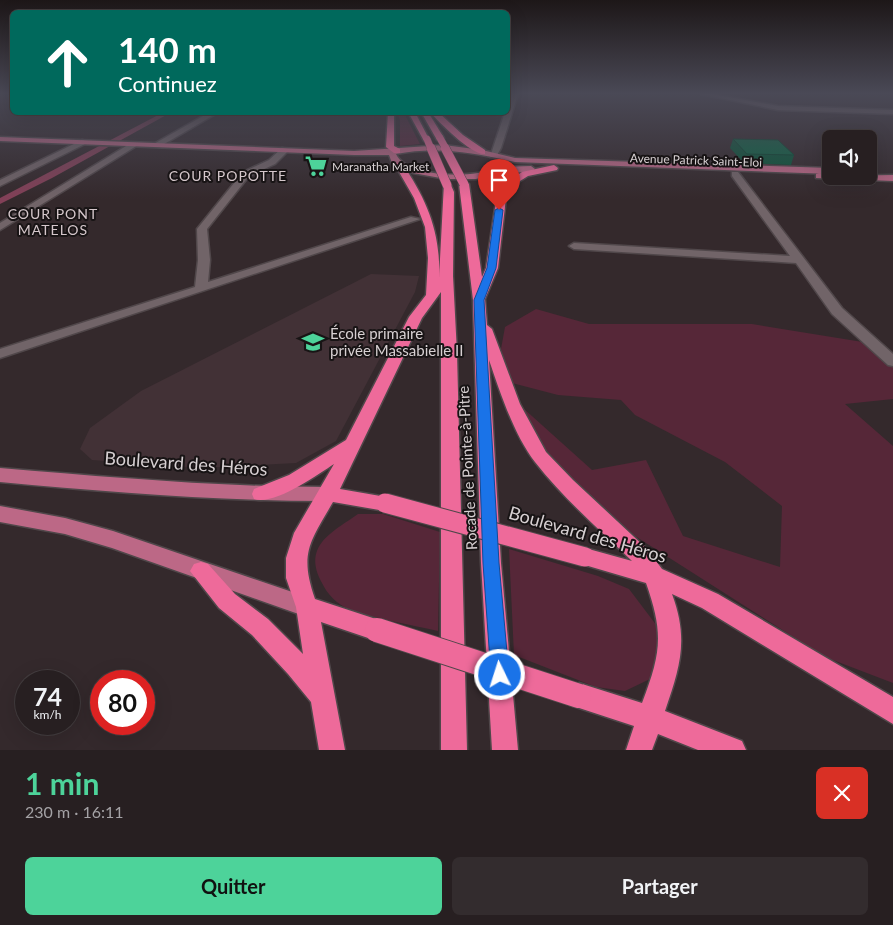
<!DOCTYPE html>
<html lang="fr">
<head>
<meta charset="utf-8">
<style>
  body { margin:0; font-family:Lato,sans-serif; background:#332c2e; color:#f1f3f6; height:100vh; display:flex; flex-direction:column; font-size:19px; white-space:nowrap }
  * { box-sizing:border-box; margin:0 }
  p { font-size:16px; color:#a4a2a5 }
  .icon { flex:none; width:28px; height:28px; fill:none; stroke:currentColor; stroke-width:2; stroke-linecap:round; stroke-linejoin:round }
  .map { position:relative; height:750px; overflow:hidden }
  .panel { display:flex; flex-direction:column; background:#271f21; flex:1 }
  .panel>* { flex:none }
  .guide { position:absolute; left:10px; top:10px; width:500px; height:105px; border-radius:8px; box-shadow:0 5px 20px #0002,0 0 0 1px #433d3f; background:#00695c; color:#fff; overflow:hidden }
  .tools { position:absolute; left:822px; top:130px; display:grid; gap:10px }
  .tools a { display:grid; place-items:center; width:55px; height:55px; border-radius:8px; background:#271f21; box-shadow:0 5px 20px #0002,0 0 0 1px #433d3f; font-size:25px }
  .speed { position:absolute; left:15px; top:670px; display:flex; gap:10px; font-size:25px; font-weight:700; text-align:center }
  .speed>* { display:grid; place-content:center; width:65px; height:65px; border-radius:50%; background:#271f21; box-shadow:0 5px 20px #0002,0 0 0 1px #433d3f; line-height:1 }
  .speed small { font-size:12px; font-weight:400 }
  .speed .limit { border:8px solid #d22; background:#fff; color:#111 }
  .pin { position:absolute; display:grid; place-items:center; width:42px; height:42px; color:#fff; margin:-51px -21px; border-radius:50% 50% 50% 0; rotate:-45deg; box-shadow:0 0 5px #0007 }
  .pin .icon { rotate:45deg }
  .me { position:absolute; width:55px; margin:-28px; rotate:356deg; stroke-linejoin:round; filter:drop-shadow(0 0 4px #0008) }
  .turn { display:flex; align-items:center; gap:18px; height:105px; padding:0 25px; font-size:22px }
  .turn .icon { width:65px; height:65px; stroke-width:2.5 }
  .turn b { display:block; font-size:35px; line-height:42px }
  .round { display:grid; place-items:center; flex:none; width:52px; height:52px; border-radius:8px; background:#332c2e }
  .headline { display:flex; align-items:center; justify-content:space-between; height:85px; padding:0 25px }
  h1 { font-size:30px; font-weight:700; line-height:38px; color:#4dd39a }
  .cta { display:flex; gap:10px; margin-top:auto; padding:10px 25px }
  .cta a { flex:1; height:58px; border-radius:8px; background:#4dd39a; color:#111; font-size:20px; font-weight:700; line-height:58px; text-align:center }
  .cta a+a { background:#332c2e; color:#f1f3f6 }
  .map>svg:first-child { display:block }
  .built { fill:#423136 }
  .green { fill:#562738 }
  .water { fill:#824057 }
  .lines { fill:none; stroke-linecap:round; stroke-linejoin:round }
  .street-casing { stroke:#50474a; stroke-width:3 }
  .primary-casing { stroke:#50474a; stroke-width:3 }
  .highway-casing { stroke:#50474a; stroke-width:3 }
  .street { fill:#716468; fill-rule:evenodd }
  .primary { fill:#bc6886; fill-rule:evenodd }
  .highway { fill:#ee6a9a; fill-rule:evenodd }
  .highway-bridge-far3-casing { stroke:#50474a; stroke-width:8; stroke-linecap:butt }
  .highway-bridge-far2-casing { stroke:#50474a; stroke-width:10; stroke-linecap:butt }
  .highway-bridge-far1-casing { stroke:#50474a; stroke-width:21; stroke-linecap:butt }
  .highway-bridge-casing { stroke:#50474a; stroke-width:26; stroke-linecap:butt }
  .highway-bridge-far3 { stroke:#ee6a9a; stroke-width:7 }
  .highway-bridge-far2 { stroke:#ee6a9a; stroke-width:9 }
  .highway-bridge-far1 { stroke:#ee6a9a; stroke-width:19 }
  .highway-bridge { stroke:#ee6a9a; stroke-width:24 }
  .wall { fill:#0a563a }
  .building { fill:#0c6444; stroke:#084630 }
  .route { fill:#1a73e8; stroke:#114b97 }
  .labels { text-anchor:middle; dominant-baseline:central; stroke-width:4; stroke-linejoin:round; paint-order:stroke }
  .far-street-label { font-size:12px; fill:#d7d0d2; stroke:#181415 }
  .far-poi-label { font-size:12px; fill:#d7d0d2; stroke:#181415; text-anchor:start }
  .far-neighbourhood-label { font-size:14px; letter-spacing:1px; fill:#d5c7cb; stroke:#181415 }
  .poi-label { font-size:15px; fill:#d7d0d2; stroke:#181415; text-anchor:start }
  .street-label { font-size:15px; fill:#d7d0d2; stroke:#181415 }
  .near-street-label { font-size:18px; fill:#d7d0d2; stroke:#181415 }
</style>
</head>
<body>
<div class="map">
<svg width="893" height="750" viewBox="0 0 893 750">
  <rect width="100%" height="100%" fill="#34292c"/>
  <polygon class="built" points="371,274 419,276 415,292 336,441 296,463 201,468 92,460 80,449 90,428 141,391"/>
  <g class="green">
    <polygon points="397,113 404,113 420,144 400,146 400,120"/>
    <polygon points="536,309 589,324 752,324 875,344 893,354 893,399 845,404 893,446 893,683 825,657 635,536 552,467 523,408 592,470 646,460 683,536 780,567 782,506 725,462 635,415 621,400 558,395 512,383 501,349 505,327"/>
    <path d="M 358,514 L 383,514 L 440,532 L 438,631 C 409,624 377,620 349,609 C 338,605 327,594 322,583 C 302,546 331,533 358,514 Z"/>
    <polygon points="509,549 598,576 629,589 657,626 657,652 650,679 625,691 596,687 514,655"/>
  </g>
  <polygon class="water" points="162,113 170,113 52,178 0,204 0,198"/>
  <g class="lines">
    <g class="street-casing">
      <g id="street">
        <polygon points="512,94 518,94 501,148 496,157 490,157 505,112 508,112"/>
        <polygon points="701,94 713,94 778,106 893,110 893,114 778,110"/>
        <polygon points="210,112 219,112 159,147 152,145"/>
        <polygon points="82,140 89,142 0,186 0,180"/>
        <polygon points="131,143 138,145 0,230 0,223"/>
        <polygon points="282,148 289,150 275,164 249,176 207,229 210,260 208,282 411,217 420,219 0,358 0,349 195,287 198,260 197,229 243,172 269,160"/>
        <polygon points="732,172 738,172 842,308 893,354 893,366 888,365 832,314 796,263 574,249 569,246 574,243 790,256 732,176"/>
      </g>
    </g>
    <g class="primary-casing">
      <g id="primary">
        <path d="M 0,137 L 354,151 L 444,145 L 482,150 L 515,158 L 831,168 L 831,174 L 515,162 C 475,153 437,146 396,154 C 407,178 473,178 494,169 L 497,161 L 500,160 L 504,163 L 503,167 L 531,166 L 535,169 L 531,172 L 499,173 L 476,179 L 446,179 L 413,173 L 392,163 L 389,155 L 354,155 L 0,141 Z"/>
        <polygon points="819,173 831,174 831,176 893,175 893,181 816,178 816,174"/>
        <path d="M 0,468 C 109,477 218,487 328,487 L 335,489 L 337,494 L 335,499 L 328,501 C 218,501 109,492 0,482 Z"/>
        <polygon points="0,506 65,518 113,531 307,597 315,600 318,607 315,614 307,617 112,548 65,534 0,522"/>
      </g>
    </g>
    <g class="highway-casing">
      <g id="highway">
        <polygon points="388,112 394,112 394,146 400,149 400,153 394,153 386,147"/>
        <polygon points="408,112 415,112 430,141 424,141"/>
        <polygon points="421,112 428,112 444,138 443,140 437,140"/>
        <path d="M 430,112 L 438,112 L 463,135 L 485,150 L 485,154 C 471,155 440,123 430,112 Z"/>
        <path d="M 396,163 L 402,163 C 427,200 441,233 439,278 L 444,183 L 450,183 L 454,192 L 453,276 L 457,353 L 467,750 L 441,750 L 441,292 L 422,318 L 340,489 L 392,498 L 394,503 L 392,508 L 385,511 L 333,502 C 310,542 299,553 315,599 L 385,622 L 388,630 L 385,638 L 377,641 L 321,622 L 345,750 L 319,750 L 311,702 L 288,674 L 252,635 L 219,608 L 190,571 L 194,564 L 201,562 L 208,564 L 235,594 L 268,619 L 303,654 L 296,607 L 286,578 L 286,558 L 294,533 L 334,464 C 317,475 274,506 254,499 L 252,494 L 254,489 L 289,475 L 346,440 L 409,317 L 426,295 L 428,258 L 425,227 L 414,198 L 395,165 Z"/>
        <path d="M 554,165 L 558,168 L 557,170 L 528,176 L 507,189 L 498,268 L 485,299 L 487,325 L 492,329 L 520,404 L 546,452 L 573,480 L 647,549 L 662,569 L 718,594 L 893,697 L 893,724 L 702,608 L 672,594 C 689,640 680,667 665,711 L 742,741 L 746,750 L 698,750 L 658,734 L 652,750 L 626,750 L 634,726 L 570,705 L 566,696 L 570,687 L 579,683 L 642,703 C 661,653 664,634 646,583 L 578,563 L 575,557 L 578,551 L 585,548 L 632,561 C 599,529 563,498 535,462 C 514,435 500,392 489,360 L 501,563 L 518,750 L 492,750 L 481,563 L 473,300 L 459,184 L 464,181 L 469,184 L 482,277 L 486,268 L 498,188 L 498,176 L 491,172 L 495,169 L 505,173 L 507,182 L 522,172 Z"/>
      </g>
    </g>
    <use href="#street" class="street"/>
    <use href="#primary" class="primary"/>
    <use href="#highway" class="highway"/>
    <g class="highway-bridge-far3-casing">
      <g id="highway-bridge-far3">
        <polyline points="440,138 446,149"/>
        <polyline points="427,139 431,149"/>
      </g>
    </g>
    <g class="highway-bridge-far2-casing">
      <g id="highway-bridge-far2">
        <polyline points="431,148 447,185"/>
        <polyline points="445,148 464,184"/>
      </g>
    </g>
    <g class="highway-bridge-far1-casing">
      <polyline id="highway-bridge-far1" points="385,503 585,557"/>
    </g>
    <g class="highway-bridge-casing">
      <polyline id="highway-bridge" points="377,630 579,696"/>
    </g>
    <use href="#highway-bridge-far3" class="highway-bridge-far3"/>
    <use href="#highway-bridge-far2" class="highway-bridge-far2"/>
    <use href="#highway-bridge-far1" class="highway-bridge-far1"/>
    <use href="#highway-bridge" class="highway-bridge"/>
  </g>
  <polygon class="wall" points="733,139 794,155 791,165 744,163 730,148"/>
  <polygon class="building" points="733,139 778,140 794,155 747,154"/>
  <linearGradient id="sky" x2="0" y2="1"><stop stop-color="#1d1718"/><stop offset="0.47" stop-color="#4a4956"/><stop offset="1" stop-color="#4a4956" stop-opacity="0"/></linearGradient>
  <rect width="893" height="199" fill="url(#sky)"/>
  <polygon class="route" points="499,208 503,210 496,268 484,300 499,563 509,675 506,682 500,684 493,682 491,675 483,563 474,300 487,268 495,210"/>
  <defs>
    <g id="supermarket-bare" transform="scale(1.725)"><path d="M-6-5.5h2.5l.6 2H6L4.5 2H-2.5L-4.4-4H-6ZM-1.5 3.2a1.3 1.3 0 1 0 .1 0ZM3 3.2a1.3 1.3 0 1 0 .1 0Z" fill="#4dd39a" stroke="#181415" stroke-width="2.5" paint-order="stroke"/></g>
    <g id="school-bare" transform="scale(1.725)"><path d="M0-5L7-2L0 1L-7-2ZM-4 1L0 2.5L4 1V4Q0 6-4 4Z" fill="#4dd39a" stroke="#181415" stroke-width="2.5" paint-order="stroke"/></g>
  </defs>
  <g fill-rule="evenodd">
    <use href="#supermarket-bare" x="316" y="166"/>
    <use href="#school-bare" x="313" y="342"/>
  </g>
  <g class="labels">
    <g class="far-street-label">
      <text transform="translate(696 160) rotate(2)">Avenue Patrick Saint-Eloi</text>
    </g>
    <g class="far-poi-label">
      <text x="332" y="166">Maranatha Market</text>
    </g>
    <g class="far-neighbourhood-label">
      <text x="228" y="175">COUR POPOTTE</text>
      <text x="53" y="213">COUR PONT<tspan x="53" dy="16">MATELOS</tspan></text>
    </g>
    <g class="poi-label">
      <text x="330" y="333">École primaire<tspan x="330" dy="17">privée Massabielle II</tspan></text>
    </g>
    <g class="street-label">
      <text transform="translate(467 468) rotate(-93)">Rocade de Pointe-à-Pitre</text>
    </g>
    <g class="near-street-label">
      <text transform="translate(186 463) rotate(4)">Boulevard des Héros</text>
      <text transform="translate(588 534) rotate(16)">Boulevard des Héros</text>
    </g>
  </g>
</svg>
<div class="tools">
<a><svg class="icon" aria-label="sound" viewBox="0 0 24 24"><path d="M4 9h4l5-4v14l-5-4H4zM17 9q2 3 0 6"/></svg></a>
</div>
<div class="speed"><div>74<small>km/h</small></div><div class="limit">80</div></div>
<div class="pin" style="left:499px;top:210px;background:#d93025"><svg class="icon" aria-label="arrive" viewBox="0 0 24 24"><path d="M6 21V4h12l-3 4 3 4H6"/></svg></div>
<svg class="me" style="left:500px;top:675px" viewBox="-20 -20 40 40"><circle r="17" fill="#1a73e8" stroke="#fff" stroke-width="3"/><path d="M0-11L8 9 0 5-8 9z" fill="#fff"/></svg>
<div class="guide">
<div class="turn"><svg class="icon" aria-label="ahead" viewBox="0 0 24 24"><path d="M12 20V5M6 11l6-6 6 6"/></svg><div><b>140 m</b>Continuez</div></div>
</div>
</div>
<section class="panel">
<div class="headline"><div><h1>1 min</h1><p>230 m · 16:11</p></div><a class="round" style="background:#d93025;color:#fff"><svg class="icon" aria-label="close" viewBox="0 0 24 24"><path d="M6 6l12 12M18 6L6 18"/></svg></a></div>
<div class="cta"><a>Quitter</a><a>Partager</a></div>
</section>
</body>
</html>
